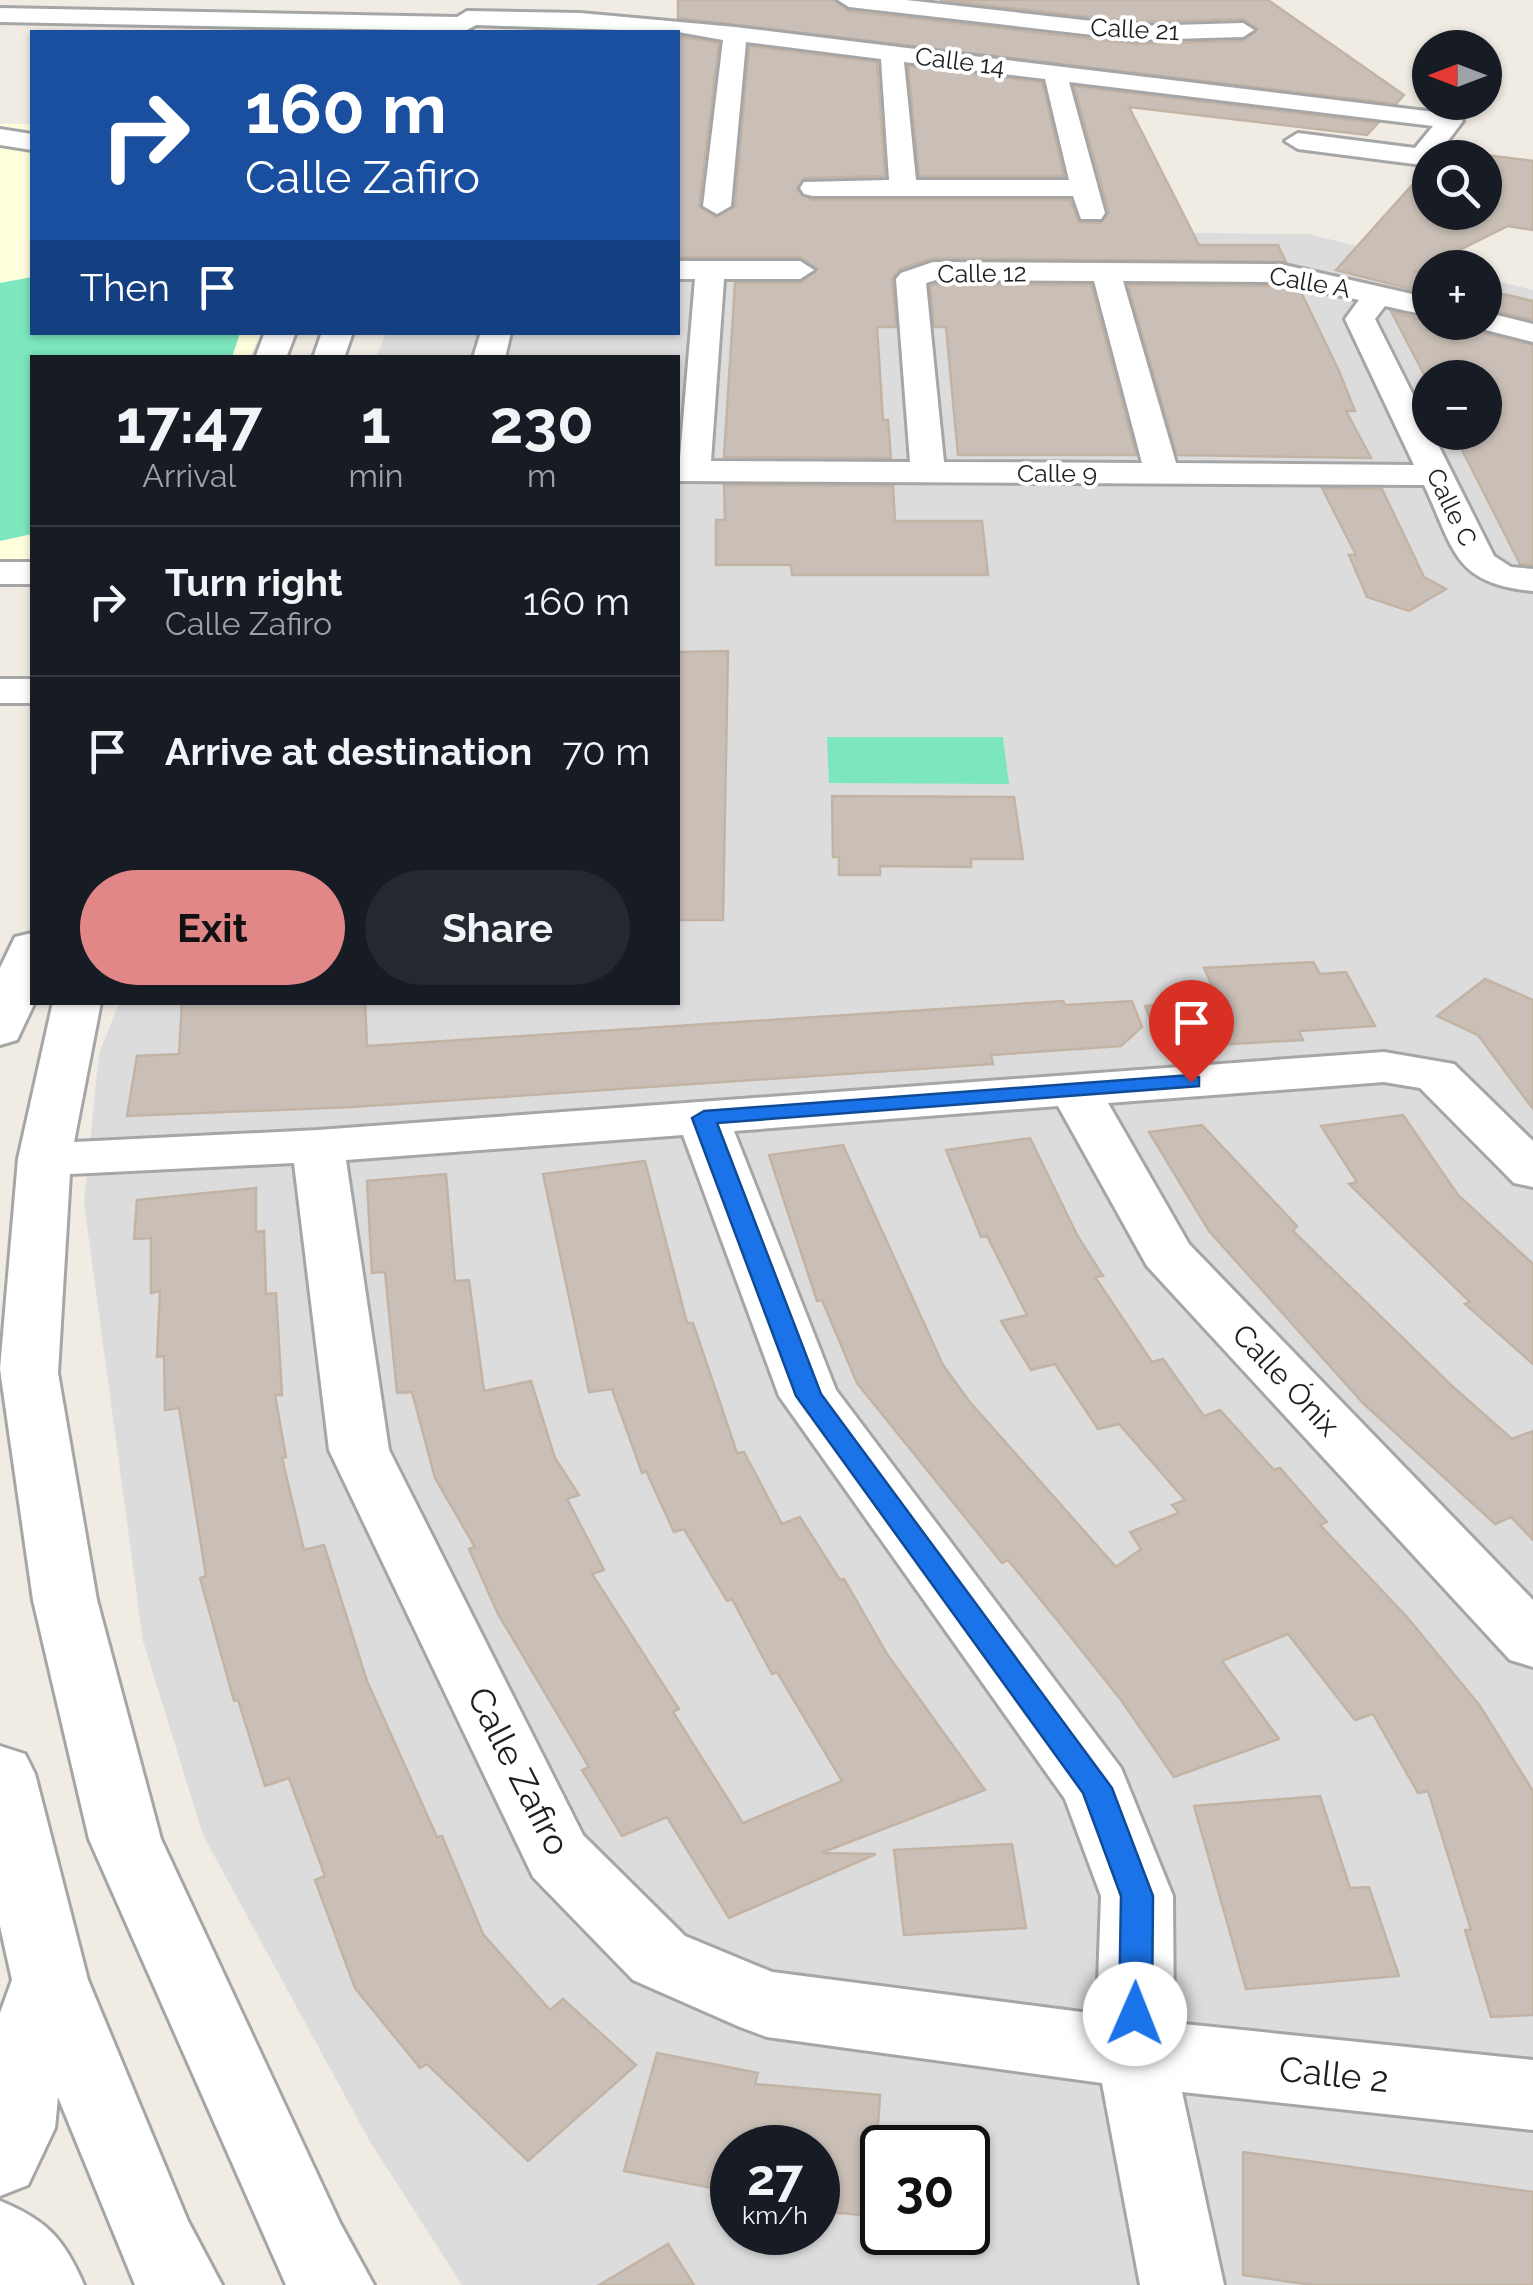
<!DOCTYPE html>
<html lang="en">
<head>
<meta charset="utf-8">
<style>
  body { margin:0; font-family:Raleway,sans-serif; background:#242831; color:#f1f3f6; height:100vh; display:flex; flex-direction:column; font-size:38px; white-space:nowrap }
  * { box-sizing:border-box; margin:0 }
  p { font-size:32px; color:#9ea1a6 }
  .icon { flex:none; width:55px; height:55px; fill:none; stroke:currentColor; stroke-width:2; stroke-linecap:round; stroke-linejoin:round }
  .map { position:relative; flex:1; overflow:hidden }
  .side { position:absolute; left:30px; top:355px; width:650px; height:650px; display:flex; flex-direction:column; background:#171b24; border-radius:0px; box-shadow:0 2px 8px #0004 }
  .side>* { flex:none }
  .top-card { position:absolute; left:30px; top:30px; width:650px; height:305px; border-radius:0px; box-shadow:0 2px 8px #0004; background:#1a4fa0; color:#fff; overflow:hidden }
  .needle { width:65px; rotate:270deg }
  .buttons { position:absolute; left:1412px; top:30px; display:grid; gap:20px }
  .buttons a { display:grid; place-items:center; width:90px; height:90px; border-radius:50%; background:#171b24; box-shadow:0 2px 8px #0004; font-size:50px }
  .speed { position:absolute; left:710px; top:2125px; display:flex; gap:20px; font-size:50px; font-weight:700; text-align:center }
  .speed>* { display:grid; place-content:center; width:130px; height:130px; border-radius:50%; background:#171b24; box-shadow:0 2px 8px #0004; line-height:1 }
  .speed small { font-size:25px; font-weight:400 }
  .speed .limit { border:5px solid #111; border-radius:15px; background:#fff; color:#111 }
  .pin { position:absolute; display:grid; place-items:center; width:85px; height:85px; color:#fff; margin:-102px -42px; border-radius:50% 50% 50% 0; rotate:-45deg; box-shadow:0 0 10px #0007 }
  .pin .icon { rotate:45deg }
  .me { position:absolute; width:110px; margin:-55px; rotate:1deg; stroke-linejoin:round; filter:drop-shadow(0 0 8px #0008) }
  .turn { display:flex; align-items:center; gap:35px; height:210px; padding:0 50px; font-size:45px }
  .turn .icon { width:130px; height:130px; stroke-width:2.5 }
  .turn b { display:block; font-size:70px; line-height:85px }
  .then { display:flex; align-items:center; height:95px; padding:0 50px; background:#0003; gap:20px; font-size:38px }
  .eta { display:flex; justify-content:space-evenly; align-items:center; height:170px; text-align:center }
  .eta b { font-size:60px; font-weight:700; line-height:70px }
  .button { display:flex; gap:20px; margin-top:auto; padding:20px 50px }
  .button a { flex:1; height:115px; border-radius:60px; background:#e18787; color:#111; font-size:40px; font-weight:700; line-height:115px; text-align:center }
  .button a+a { background:#242831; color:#f1f3f6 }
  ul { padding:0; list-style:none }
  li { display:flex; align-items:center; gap:30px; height:150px; padding:0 50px; border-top:2px solid #363941 }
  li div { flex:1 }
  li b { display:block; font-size:38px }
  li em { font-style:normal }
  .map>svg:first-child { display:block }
  .residential { fill:#dddcdc; fill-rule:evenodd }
  .education { fill:#ffffde }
  .pitch { fill:#7ce6be }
  .building { fill:#c9bfb7; stroke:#c3b3a5; stroke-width:2.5 }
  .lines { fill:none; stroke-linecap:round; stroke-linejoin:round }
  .minor-casing { stroke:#a6a6a6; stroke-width:6 }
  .minor { fill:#fff; fill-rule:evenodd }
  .route { fill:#1a73e8; stroke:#114b97; stroke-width:2.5 }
  .labels { text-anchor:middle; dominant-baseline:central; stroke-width:8; stroke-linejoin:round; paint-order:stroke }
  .far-street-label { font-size:25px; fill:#1f1f1f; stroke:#fff }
  .street-label { font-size:30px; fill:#1f1f1f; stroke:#fff }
  .near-street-label { font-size:35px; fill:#1f1f1f; stroke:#fff }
</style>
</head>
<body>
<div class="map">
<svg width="1533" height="2285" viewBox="0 0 1533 2285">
  <rect width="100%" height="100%" fill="#f0ece4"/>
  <path class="residential" d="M 678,228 L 1308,234 L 1445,267 L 1430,268 L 1430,322 L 1485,322 L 1485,278 L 1533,290 L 1533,2285 L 462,2285 L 369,2140 L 203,1835 L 143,1641 L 84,1203 L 99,1054 L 119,1003 L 678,1002 L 678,358 L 376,357 L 386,333 L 678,332 ZM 1430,378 L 1485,378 L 1485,432 L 1430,432 ZM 732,2148 L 818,2148 L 818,2232 L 732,2232 ZM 882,2148 L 968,2148 L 968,2232 L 882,2232 Z"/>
  <polygon class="education" points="0,124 32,124 32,332 261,333 249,357 32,358 32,581 0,580"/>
  <g class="pitch">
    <polygon points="32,277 32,332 240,333 232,357 32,358 32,534 0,541 0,283"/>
    <polygon points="827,737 1003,737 1009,784 829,783"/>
  </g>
  <g class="building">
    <polygon points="678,0 834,0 849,11 1137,44 1243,41 1258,29 1243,19 1137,22 940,0 1268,0 1404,95 1396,104 678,18"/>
    <polygon points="678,36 719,43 699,206 715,217 735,206 749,46 877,62 885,176 804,178 797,190 812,200 1070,200 1079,222 1101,223 1109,212 1074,86 1378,123 1367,135 1129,107 1199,245 1278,245 1286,262 933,258 900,269 892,279 896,327 877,327 883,420 888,420 891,458 724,457 735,283 800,283 818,269 800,257 678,257"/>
    <polygon points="908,66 1042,82 1064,176 919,176"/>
    <polygon points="1446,150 1533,161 1533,230 1508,226 1415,272 1430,276 1430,294 1336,270 1430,165 1430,212 1485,212 1485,158 1440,158"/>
    <polygon points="937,284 1091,285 1136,455 958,455 946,327 934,327 930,286"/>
    <polygon points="1128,285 1280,286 1300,290 1339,371 1355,411 1346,411 1371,458 1177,455"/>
    <polygon points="1485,290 1533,301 1533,320 1485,309"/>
    <polygon points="1391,311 1430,322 1468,322 1473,331 1533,345 1533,565 1520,564 1453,432 1485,432 1485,378 1430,378 1430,386"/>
    <polygon points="724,485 893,486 895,521 982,521 988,575 792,575 791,565 716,565 716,520 725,520"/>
    <polygon points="1322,488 1382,489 1424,577 1446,589 1409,611 1367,597 1349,555 1356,555"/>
    <polygon points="728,651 723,920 678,920 678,652"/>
    <polygon points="832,796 1014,797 1023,859 971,859 971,867 880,866 880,875 839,875 839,857 833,857"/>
    <polygon points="1313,962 1320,974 1346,972 1375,1026 1299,1031 1303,1040 1162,1048 1145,1006 1219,1001 1204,968"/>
    <polygon points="1485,979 1533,1000 1533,1109 1478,1035 1437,1016"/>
    <polygon points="1063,1001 1065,1005 1132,1001 1142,1027 1121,1046 991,1055 993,1064 352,1107 127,1116 137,1056 179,1054 182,1002 365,1002 367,1046"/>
    <polygon points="1403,1115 1458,1195 1533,1264 1533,1364 1465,1304 1470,1302 1349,1184 1357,1182 1321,1126"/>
    <polygon points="1202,1125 1297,1226 1293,1231 1451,1385 1512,1439 1533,1431 1533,1540 1511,1517 1495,1524 1363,1403 1209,1231 1149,1132"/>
    <polygon points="1030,1138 1077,1235 1103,1276 1095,1277 1152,1362 1163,1359 1204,1416 1220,1410 1274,1470 1280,1468 1327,1522 1320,1525 1407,1617 1480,1706 1533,1791 1533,2015 1491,2017 1465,1930 1471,1930 1428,1791 1418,1793 1373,1714 1355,1720 1288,1634 1222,1661 1279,1739 1174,1777 1121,1700 1062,1626 1008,1560 1002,1563 857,1383 822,1300 817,1301 769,1155 843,1145 943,1365 969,1401 1116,1567 1141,1549 1130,1532 1179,1513 1172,1505 1185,1500 1119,1424 1098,1429 1055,1364 1031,1370 1001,1321 1027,1315 987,1236 981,1237 946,1150"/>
    <polygon points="645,1161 687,1323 693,1323 737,1453 744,1452 782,1524 800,1517 840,1580 844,1579 887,1654 985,1790 821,1853 876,1854 729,1918 667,1817 622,1836 582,1770 589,1767 498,1614 469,1549 475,1547 435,1478 412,1392 397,1393 385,1272 372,1273 367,1181 446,1174 455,1281 469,1280 484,1391 531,1381 555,1458 579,1495 567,1499 604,1570 592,1574 679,1709 673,1712 743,1823 842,1781 777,1672 772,1674 732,1599 727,1601 684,1529 674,1532 646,1471 642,1473 612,1389 589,1392 543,1174"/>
    <polygon points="256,1188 256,1232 264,1231 266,1294 276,1293 282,1395 275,1395 286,1457 282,1458 304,1550 324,1545 367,1681 437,1837 442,1836 483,1934 550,2010 563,1999 636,2065 528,2161 427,2064 420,2068 355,1988 315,1880 325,1876 289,1778 265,1786 238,1700 234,1701 200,1578 206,1576 179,1408 165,1410 164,1356 157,1357 160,1291 151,1293 151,1238 134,1239 137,1200"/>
    <polygon points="1320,1796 1350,1888 1369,1887 1399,1976 1246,1989 1194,1806"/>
    <polygon points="1012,1844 1026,1928 904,1935 894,1850"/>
    <polygon points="657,2053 758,2073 755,2084 880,2095 872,2216 818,2211 818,2148 732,2148 728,2191 624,2171"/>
    <polygon points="1243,2152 1533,2192 1533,2285 1312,2285 1243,2275"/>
    <polygon points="668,2244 694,2285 599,2285"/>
  </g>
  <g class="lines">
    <g class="minor-casing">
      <g id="minor">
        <polygon points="838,0 906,0 1137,26 1243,23 1254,30 1243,37 1137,40 849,7"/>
        <path d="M 0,8 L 457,17 L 467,11 L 580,13 L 735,27 L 1451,114 L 1463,121 L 1435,158 L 1422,165 L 1298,149 L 1285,141 L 1298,133 L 1415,148 L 1433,126 L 1069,82 L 1105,213 L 1101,219 L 1081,219 L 1073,196 L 813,196 L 804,194 L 800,188 L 804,182 L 889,180 L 881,59 L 746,42 L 731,206 L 717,214 L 703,206 L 723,40 L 678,32 L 476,25 L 465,31 L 0,22 ZM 904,62 L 1045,79 L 1069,180 L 916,180 Z"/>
        <polygon points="0,129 32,134 32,150 0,145"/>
        <path d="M 678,261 L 800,261 L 814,270 L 800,279 L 724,279 L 711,461 L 910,462 L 896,279 L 901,273 L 933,262 L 1280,264 L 1430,298 L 1430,316 L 1385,306 L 1375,319 L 1494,556 L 1511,567 L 1533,569 L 1533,591 C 1453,583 1455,551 1424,485 L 678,481 L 695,279 L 678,279 ZM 936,280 L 1094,281 L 1142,463 L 944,462 L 926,283 ZM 1123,281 L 1280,282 L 1359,300 L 1345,319 L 1414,465 L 1176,463 Z"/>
        <polygon points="1485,312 1533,324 1533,342 1474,327 1471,322 1485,322"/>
        <polygon points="265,332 296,332 286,358 255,358"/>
        <polygon points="322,332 353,332 344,358 313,358"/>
        <polygon points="481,332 511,332 505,358 473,358"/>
        <rect x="0" y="562" width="32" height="22"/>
        <rect x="0" y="679" width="32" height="24"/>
        <polygon points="32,933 35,1002 17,1040 0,1045 0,968 15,937"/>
        <path d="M 53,1002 L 101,1002 L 74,1142 L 318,1130 L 1384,1052 L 1454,1064 L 1533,1141 L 1533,1187 L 1514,1183 L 1420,1088 L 1384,1082 L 1108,1103 L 1189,1244 L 1533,1600 L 1533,1667 L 1510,1660 L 1147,1266 L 1058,1106 L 734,1131 L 836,1390 L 1121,1768 L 1173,1896 L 1174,2023 L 1533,2060 L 1533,2130 L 1182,2092 L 1224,2285 L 1140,2285 L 1102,2083 L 767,2037 L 740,2027 L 633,1980 L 533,1877 L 329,1450 L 294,1163 L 70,1174 L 58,1373 L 97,1600 L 161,1839 L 340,2223 L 374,2285 L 286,2285 L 89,1839 L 33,1600 L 0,1369 L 18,1159 ZM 683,1135 L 779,1396 L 1065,1799 L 1101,1896 L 1097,2014 L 772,1972 L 685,1936 L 583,1835 L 389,1450 L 346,1160 Z"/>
        <polygon points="0,1746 25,1754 35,1774 88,1980 188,2221 222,2285 135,2285 58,2097 55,2128 28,2185 0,2196 0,2013 12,1980 0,1926"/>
        <path d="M 0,2201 C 47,2220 64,2239 84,2285 L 0,2285 Z"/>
      </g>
    </g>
    <use href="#minor" class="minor"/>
  </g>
  <polygon class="route" points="1191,1075 1199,1077 1199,1086 717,1123 821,1394 1112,1788 1153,1896 1152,2014 1147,2024 1135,2028 1124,2024 1119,2014 1121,1896 1083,1793 796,1396 692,1118 704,1111"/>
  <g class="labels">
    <g class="far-street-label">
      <text transform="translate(1135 29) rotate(3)">Calle 21</text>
      <text transform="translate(960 61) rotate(7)">Calle 14</text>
      <text transform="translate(982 273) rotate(-1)">Calle 12</text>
      <text transform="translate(1310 282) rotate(10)">Calle A</text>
      <text x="1057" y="473">Calle 9</text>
      <text transform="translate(1452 507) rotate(64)">Calle C</text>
    </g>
    <g class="street-label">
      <text transform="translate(1286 1380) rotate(47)">Calle Ónix</text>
    </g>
    <g class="near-street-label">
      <text transform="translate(519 1771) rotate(63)">Calle Zafiro</text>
      <text transform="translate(1334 2074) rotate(6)">Calle 2</text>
    </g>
  </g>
</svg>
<div class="buttons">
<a><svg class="needle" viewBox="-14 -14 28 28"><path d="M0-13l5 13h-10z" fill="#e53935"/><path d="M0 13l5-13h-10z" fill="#9ea1a6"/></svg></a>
<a><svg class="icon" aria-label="search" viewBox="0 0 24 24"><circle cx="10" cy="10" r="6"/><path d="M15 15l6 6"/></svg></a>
<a>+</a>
<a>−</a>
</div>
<div class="speed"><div>27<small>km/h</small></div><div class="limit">30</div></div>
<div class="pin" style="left:1191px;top:1082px;background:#d93025"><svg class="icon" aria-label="arrive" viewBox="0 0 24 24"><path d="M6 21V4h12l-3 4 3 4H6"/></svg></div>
<svg class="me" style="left:1135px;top:2014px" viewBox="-20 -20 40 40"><circle r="19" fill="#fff"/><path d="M0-13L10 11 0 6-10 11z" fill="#1a73e8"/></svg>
<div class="top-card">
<div class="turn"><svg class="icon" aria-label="right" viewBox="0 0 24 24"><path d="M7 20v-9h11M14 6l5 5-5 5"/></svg><div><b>160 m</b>Calle Zafiro</div></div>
<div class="then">Then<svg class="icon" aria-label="arrive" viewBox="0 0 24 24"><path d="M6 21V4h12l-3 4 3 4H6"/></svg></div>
</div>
<section class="side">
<div class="eta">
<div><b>17:47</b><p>Arrival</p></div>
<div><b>1</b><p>min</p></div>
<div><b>230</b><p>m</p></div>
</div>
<ul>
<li><svg class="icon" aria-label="right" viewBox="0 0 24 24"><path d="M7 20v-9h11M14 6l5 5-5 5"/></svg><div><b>Turn right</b><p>Calle Zafiro</p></div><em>160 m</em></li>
<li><svg class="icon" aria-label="arrive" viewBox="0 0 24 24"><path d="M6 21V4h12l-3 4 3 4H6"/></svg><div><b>Arrive at destination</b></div><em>70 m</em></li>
</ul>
<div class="button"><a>Exit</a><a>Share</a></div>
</section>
</div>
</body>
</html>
